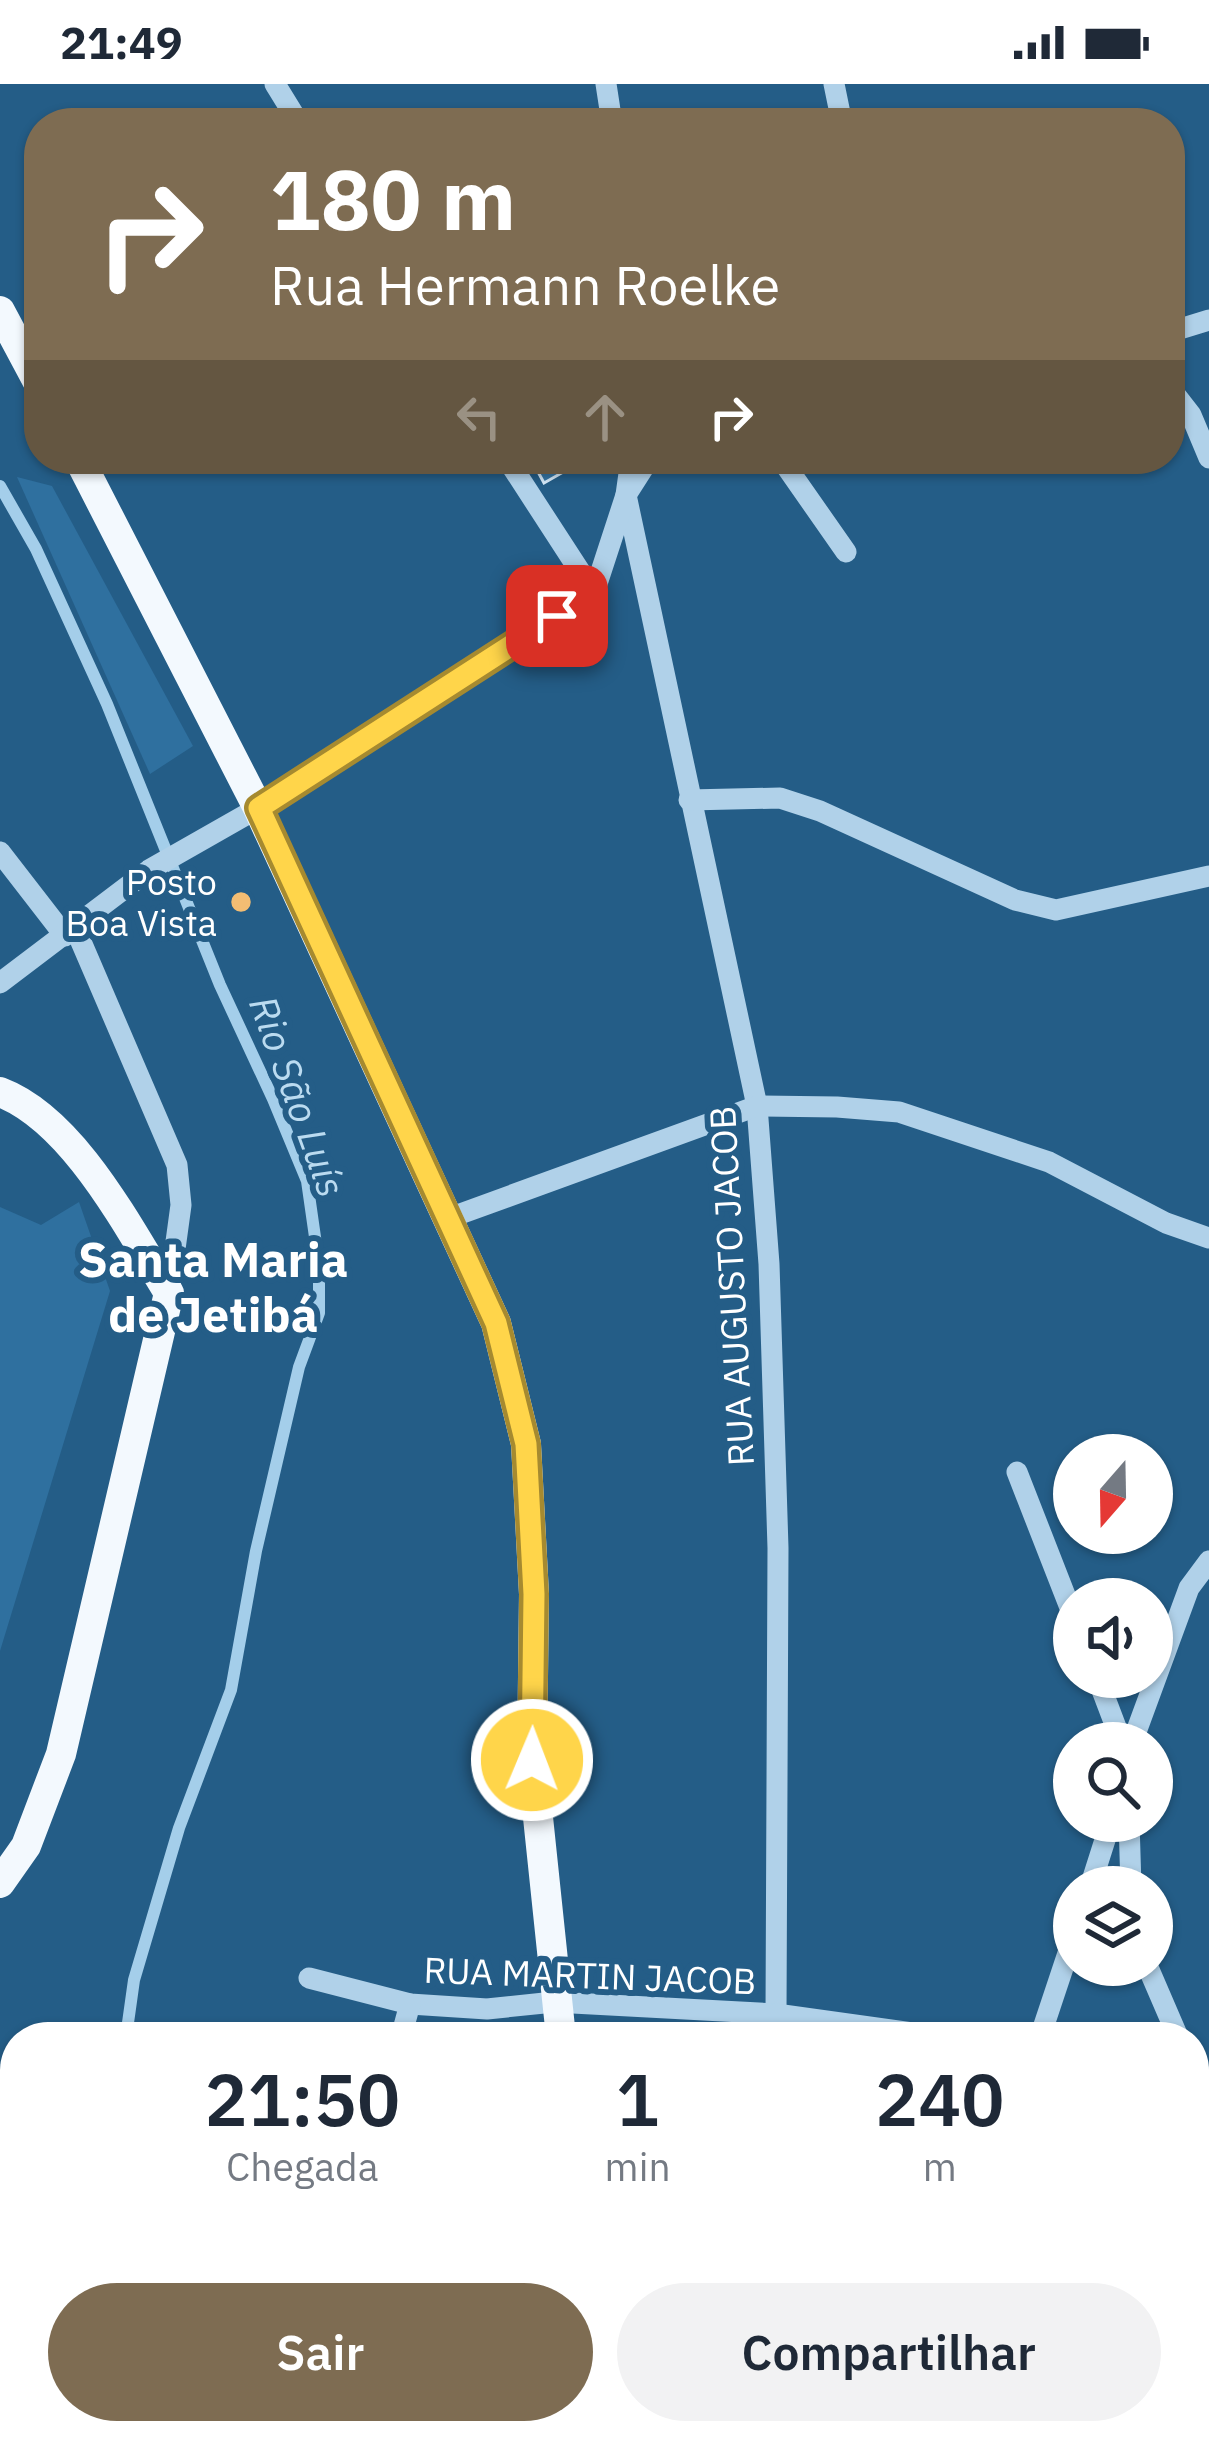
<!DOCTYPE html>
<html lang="pt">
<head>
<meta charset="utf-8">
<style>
  body { margin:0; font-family:"IBM Plex Sans",sans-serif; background:#f2f2f3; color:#1f2937; height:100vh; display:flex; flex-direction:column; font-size:45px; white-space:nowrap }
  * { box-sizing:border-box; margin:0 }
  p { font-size:39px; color:#747a83 }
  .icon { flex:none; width:66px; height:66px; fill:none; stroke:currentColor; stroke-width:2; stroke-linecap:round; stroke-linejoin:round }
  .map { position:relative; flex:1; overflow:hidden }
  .side { position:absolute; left:0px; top:1938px; width:1209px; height:423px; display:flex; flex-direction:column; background:#fff; border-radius:48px 48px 0 0; box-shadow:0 3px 9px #0004 }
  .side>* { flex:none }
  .hud { position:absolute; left:24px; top:24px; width:1161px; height:366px; border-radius:48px; box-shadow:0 3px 9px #0004; background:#7e6c52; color:#fff; overflow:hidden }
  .needle { width:78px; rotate:200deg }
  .controls { position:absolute; left:1053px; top:1350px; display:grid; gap:24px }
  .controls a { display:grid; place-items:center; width:120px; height:120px; border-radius:50%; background:#fff; box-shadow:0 3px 9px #0004; font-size:60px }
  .pin { position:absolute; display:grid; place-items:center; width:102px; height:102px; color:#fff; margin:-51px; border-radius:24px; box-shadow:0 6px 18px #0006 }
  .me { position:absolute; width:132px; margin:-66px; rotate:1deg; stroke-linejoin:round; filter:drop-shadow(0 0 9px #0008) }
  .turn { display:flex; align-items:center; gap:42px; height:252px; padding:0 48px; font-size:54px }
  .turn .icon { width:156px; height:156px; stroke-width:2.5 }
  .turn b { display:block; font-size:84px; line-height:102px }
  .lanes { display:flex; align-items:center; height:114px; padding:0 48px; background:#0003; justify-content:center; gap:60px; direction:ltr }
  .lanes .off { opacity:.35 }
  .eta { display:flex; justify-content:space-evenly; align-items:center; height:204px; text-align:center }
  .eta b { font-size:72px; font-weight:600; line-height:84px }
  .primary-button { display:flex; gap:24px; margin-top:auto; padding:24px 48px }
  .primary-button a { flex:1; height:138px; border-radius:72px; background:#7e6c52; color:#fff; font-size:48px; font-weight:600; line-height:138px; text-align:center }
  .primary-button a+a { background:#f2f2f3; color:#1f2937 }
  .status { display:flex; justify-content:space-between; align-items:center; height:84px; padding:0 60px; background:#fff; direction:ltr }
  .status svg { height:33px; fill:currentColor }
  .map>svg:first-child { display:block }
  .green { fill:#2f709f }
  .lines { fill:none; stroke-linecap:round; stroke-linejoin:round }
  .stream { stroke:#a4ceea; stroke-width:12 }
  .building { fill:#3575a4; stroke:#d4e8f7; stroke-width:3 }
  .minor { stroke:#b0d1e9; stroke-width:21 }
  .major { stroke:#f3f9fe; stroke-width:30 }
  .route-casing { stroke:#a68a30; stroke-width:30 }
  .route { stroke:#ffd54a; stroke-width:21 }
  .poi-dot { fill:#f3bd73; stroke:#245d87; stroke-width:4.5 }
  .labels { text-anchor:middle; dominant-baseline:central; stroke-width:12; stroke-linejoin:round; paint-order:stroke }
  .poi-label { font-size:36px; fill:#fff; stroke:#245d87; text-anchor:end }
  .street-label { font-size:36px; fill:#fff; stroke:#245d87 }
  .water-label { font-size:39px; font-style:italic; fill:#bbdbf0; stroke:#245d87 }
  .district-label { font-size:48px; font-weight:bold; fill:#fff; stroke:#245d87 }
</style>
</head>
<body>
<div class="status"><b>21:49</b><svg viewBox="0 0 49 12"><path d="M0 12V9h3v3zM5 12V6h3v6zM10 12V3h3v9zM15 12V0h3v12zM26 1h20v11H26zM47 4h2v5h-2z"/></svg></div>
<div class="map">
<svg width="1209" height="2359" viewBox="0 0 1209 2359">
  <rect width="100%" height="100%" fill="#245d87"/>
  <g class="green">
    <polygon points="17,393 52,402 193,662 150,690"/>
    <polygon points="79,1118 110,1207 0,1567 0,1123 41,1141"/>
    <polygon points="1209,2176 1209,2359 1184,2359 1183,2346 1194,2346 1194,2197"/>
  </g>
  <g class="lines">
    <g class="stream">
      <polyline points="0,402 36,465 107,620 220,901 273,1015 307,1097 319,1181 319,1229 299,1283 256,1467 231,1606 179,1744 134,1896 126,1953"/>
      <polyline points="0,2217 15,2200"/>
      <polyline points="163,2346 167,2359"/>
    </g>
  </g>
  <polygon class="building" points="531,375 586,375 544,399"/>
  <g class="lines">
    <g class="minor">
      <polyline points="275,0 299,39"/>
      <polyline points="606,0 612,39"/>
      <polyline points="834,0 842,39"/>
      <polyline points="1170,248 1209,236"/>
      <polyline points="1170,304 1191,331 1209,374"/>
      <polyline points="507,375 594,509"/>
      <polyline points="631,375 626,411 757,1022 769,1180 778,1464 776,1930"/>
      <polyline points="781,375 846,468"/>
      <polyline points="689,716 780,714 820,727 1015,816 1056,826 1209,792"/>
      <polyline points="0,768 65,852"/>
      <polyline points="76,846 177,1081 181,1121 169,1209"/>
      <polyline points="0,899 149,786 258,724 594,509 626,411 649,375"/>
      <polyline points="449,1134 757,1022 837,1023 899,1028 1049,1078 1166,1139 1209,1154"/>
      <polyline points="1017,1388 1074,1534"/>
      <polyline points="1097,1593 1122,1659"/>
      <polyline points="1132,1659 1189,1504 1209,1477"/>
      <polyline points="1129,1737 1131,1803"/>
      <polyline points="1090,1803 1111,1737"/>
      <polyline points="1147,1881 1178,1953"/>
      <polyline points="309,1894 410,1920 487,1925 554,1918 776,1930 941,1953"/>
      <polyline points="401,1953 410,1920"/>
      <polyline points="1040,1953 1074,1851"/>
      <polyline points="1194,1979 1209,2003"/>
      <polyline points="355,2346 357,2359"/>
      <polyline points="1007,2346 1007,2359"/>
    </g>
    <g class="major">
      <polyline points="0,227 39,300"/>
      <polyline points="79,375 258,724 496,1239 526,1360 534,1510 532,1676 561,1953"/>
      <path d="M 0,1008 C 74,1036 129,1145 169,1209 L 61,1670 L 26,1762 L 0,1799"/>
      <polyline points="639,2346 642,2359"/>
    </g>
  </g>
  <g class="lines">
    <g class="route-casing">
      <polyline id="route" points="532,1676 534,1510 526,1360 496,1239 259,724 557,532"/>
    </g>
    <use href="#route" class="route"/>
  </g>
  <circle class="poi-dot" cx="241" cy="818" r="12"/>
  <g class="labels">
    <g class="poi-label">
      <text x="217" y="797">Posto<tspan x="217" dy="41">Boa Vista</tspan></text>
    </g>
    <g class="street-label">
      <text transform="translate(731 1202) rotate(-93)">RUA AUGUSTO JACOB</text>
      <text transform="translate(590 1891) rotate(2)">RUA MARTIN JACOB</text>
    </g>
    <g class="water-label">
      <text transform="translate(298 1012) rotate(70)">Rio São Luís</text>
    </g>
    <g class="district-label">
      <text x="213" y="1175">Santa Maria<tspan x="213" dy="55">de Jetibá</tspan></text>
    </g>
  </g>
</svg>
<div class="controls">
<a><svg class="needle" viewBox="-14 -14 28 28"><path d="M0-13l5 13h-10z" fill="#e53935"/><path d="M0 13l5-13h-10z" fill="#747a83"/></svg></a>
<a><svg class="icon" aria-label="sound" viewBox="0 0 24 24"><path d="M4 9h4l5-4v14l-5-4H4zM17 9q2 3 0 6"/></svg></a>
<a><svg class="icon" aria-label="search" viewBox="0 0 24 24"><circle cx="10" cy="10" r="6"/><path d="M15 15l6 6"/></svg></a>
<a><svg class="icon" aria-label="layers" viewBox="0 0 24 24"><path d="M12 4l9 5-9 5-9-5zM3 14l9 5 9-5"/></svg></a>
</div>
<div class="pin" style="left:557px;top:532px;background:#d93025"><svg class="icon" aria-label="arrive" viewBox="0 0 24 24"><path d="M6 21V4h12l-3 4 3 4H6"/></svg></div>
<svg class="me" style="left:532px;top:1676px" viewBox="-20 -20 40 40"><circle r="17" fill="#ffd54a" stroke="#fff" stroke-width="3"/><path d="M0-11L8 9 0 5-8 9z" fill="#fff"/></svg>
<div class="hud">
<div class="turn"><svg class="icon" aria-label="right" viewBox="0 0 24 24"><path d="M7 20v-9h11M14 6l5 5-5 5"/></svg><div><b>180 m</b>Rua Hermann Roelke</div></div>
<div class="lanes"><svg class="icon off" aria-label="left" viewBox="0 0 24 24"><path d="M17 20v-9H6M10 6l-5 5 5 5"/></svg><svg class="icon off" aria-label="ahead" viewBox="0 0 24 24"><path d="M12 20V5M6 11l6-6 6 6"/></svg><svg class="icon" aria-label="right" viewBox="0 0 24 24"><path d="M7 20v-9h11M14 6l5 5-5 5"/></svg></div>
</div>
<section class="side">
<div class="eta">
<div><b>21:50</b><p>Chegada</p></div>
<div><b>1</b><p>min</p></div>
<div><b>240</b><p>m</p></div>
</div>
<div class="primary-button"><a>Sair</a><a>Compartilhar</a></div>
</section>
</div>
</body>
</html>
